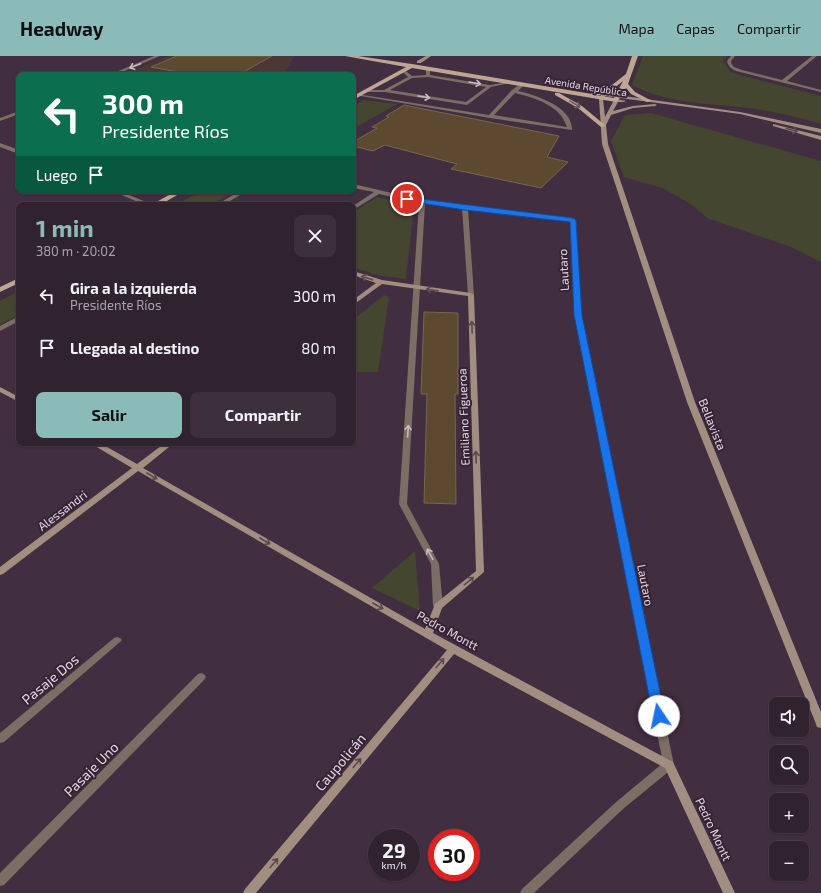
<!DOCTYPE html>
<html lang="es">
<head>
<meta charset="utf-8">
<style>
  body { margin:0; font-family:"Exo 2",sans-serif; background:#3d2f3c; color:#f1f3f6; height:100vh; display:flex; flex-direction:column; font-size:15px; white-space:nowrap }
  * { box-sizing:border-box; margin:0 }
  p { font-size:13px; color:#a8a4ab }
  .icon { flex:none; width:22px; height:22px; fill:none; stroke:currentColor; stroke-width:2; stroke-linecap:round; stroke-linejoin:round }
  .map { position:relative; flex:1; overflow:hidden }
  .sheet { position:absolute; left:16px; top:146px; width:340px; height:244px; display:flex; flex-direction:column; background:#312230; border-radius:8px; box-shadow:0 1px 3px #0004,0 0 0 1px #4c3f4c }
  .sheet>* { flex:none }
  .hud { position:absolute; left:16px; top:16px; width:340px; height:122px; border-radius:8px; box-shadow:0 1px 3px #0004,0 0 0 1px #4c3f4c; background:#0b6e4f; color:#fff; overflow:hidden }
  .controls { position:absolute; left:769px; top:641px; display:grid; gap:8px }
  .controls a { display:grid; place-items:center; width:40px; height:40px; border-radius:8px; background:#312230; box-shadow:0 1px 3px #0004,0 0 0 1px #4c3f4c; font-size:20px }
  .speed { position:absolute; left:368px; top:773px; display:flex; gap:8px; font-size:20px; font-weight:700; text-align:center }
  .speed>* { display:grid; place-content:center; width:52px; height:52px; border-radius:50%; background:#312230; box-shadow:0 1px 3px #0004,0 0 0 1px #4c3f4c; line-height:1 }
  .speed small { font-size:10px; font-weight:400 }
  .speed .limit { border:6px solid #d22; background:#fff; color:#111 }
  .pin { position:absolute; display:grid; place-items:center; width:34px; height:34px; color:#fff; margin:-17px; border:2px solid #fff; border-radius:50%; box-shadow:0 1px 4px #0007 }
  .me { position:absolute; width:44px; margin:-22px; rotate:349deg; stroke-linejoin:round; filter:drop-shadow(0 0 3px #0008) }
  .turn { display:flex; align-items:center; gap:14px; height:84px; padding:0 20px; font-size:18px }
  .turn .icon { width:52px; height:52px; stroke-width:2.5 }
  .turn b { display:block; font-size:28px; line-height:34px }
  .then { display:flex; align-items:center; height:38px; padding:0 20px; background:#0003; gap:8px; font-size:15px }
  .round { display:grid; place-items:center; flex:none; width:42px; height:42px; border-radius:8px; background:#3d2f3c }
  .headline { display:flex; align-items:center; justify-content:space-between; height:68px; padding:0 20px }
  h1 { font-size:24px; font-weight:700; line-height:30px; color:#8bbbb9 }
  .primary-button { display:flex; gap:8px; margin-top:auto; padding:8px 20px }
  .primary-button a { flex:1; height:46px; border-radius:8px; background:#8bbbb9; color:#111; font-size:16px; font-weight:700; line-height:46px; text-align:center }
  .primary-button a+a { background:#3d2f3c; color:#f1f3f6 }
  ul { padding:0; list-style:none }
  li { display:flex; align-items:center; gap:12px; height:52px; padding:0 20px }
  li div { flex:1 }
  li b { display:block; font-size:15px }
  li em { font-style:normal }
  header { display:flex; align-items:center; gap:24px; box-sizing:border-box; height:56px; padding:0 20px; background:#8bbbb9; color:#111 }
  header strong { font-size:19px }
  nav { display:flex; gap:22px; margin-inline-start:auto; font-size:14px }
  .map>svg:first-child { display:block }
  .education { fill:#4c3734 }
  .green { fill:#444630 }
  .building { fill:#5c4930; stroke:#77664f }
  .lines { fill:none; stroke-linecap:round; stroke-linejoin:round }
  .lane { fill:#7b6e65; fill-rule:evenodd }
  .street { fill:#7b6e65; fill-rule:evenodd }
  .secondary { fill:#a28e80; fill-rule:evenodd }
  .primary { fill:#bfa694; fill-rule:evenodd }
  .oneway { stroke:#c8bbc1 }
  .oneway2 { stroke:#6d585c }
  .oneway3 { stroke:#5c4950 }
  .route { fill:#1a73e8; stroke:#114b97 }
  .labels { text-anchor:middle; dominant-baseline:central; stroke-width:4; stroke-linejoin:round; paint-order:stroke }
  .far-street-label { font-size:10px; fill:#e1d5e0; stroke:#362436 }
  .street-label { font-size:12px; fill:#e1d5e0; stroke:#362436 }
  .near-street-label { font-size:14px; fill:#e1d5e0; stroke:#362436 }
</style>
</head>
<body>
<header>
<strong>Headway</strong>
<nav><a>Mapa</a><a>Capas</a><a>Compartir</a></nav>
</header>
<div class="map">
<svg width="821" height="837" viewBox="0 0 821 837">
  <rect width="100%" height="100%" fill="#412e40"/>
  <polygon class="education" points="168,0 295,0 283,19 120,19"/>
  <g class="green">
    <path d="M 643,0 L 727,0 L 723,5 L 731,16 L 736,18 L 821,40 L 821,68 C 800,62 777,56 755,53 C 714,47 669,49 632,29 Z"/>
    <polygon points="364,44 397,48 353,73 353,50"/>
    <polygon points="651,57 821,105 821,206 791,191 707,162 691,148 662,132 624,121 611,85 625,59"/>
    <polygon points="201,135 235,135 210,149 176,149"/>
    <polygon points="377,141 414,149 406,223 377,219 353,211 353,157"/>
    <polygon points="19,235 19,258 0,269 0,245"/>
    <polygon points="384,239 389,241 378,316 353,316 353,264"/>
    <polygon points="415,495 420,555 372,532"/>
  </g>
  <g class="building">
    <polygon points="177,0 272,0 238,19 194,19 151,11"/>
    <polygon points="404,49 559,80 547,101 568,106 541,132 451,113 457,108 385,89 373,95 353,90 353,86 377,72 372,71 389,61 386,60"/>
    <polygon points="424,256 458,257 458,338 455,338 456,448 424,447 427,338 421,338"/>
  </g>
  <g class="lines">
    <g class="lane">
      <path d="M 403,13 L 412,20 L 426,19 L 426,14 L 428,13 L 430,14 L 430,19 L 490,29 L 508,26 L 510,27 L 491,31 L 467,49 L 385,36 L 365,36 L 363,35 L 365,34 L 384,34 L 408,21 L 401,14 ZM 428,21 L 486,31 L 466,46 L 390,34 L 412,22 Z"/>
      <path d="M 520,28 L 524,29 L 518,35 C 536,39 573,51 572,74 L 490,62 L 355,39 L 357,38 L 489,59 L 512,34 ZM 515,37 C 535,42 560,49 567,71 L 494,59 Z"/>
    </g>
    <g class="street">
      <polygon points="154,0 160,0 115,19 109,19"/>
      <path d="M 731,0 L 735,0 L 731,5 L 731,7 L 734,11 L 742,14 L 782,24 L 812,0 L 817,0 L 787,25 L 821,34 L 821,36 L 736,15 C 732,13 728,11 727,5 Z"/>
      <polygon points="19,55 19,58 0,65 0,62"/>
      <polygon points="0,87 19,94 19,98 0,91"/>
      <polygon points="353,128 422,144 573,162 576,164 581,259 674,709 673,712 623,753 534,837 520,837 522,833 615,747 663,707 575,259 570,165 468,153 474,239 471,241 468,239 462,152 425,148 407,448 439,508 443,550 441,552 435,552 433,550 431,508 399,448 419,147 379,138 353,154 353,150 374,136 353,132"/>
      <polygon points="112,135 120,135 153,149 145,149"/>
      <polygon points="240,135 247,135 223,149 216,149"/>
      <polygon points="19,260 19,265 0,275 0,270"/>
      <polygon points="117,581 120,582 122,584 120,586 4,686 0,687 0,677 114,582"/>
      <polygon points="201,617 204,618 206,621 204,624 4,829 0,830 0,817 198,618"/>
    </g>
    <g class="secondary">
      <polygon points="426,0 431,0 421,7 417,7 417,5"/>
      <polygon points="602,37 740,56 821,73 821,77 740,58 605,40 603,43 605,61 614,44 616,43 626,45 624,46 618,46 613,55 633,50 655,48 657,49 655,50 633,52 611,59 606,69 608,88 695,346 821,656 821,672 817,671 816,668 687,346 602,88 599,43"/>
      <polygon points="773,68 821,80 821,84 773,70"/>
      <polygon points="353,215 382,224 471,237 474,239 484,516 442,552 433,577 673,706 735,837 723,837 665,712 454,598 256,837 243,837 245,833 447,594 138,415 3,518 0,519 0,511 132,412 90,387 100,387 137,408 165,387 174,387 143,412 425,573 435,548 476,515 468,240 382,228 353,249 353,244 376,227 353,219"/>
      <polygon points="0,331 19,341 19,346 0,336"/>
    </g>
    <g class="primary">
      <path d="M 345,0 L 358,0 L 412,8 L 592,38 L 591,37 L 594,35 L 603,36 L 626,18 L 632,0 L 638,0 L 628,28 L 635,36 L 652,45 L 647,46 L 631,38 L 626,32 L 618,45 L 616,46 L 412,12 L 353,44 L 353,40 L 406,11 ZM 623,25 L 614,42 L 596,39 L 606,39 Z"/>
      <polygon points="555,37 559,37 582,50 606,70 601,71 578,52 555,39"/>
      <polygon points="176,135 184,135 160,149 151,149"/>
      <polygon points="19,222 19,227 0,236 0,231"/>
    </g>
  </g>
  <defs><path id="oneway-shaft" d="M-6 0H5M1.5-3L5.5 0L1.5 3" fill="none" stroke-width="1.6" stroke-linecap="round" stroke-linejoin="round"/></defs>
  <g class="oneway">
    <use href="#oneway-shaft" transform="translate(135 10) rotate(158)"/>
    <use href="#oneway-shaft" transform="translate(475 27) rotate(9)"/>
    <use href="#oneway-shaft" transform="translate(424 41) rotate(9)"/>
    <use href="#oneway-shaft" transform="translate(408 375) rotate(-86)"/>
    <use href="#oneway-shaft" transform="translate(430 498) rotate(-118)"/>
  </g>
  <use class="oneway2" href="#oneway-shaft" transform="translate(575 48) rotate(31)"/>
  <g class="oneway3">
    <use href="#oneway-shaft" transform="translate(792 74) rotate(15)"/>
    <use href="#oneway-shaft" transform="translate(367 222) rotate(-162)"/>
    <use href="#oneway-shaft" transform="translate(432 234) rotate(-172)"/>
    <use href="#oneway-shaft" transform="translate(472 271) rotate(-92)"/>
    <use href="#oneway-shaft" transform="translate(476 401) rotate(-92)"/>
    <use href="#oneway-shaft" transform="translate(152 420) rotate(30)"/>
    <use href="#oneway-shaft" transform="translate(265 485) rotate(30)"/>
    <use href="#oneway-shaft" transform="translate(469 525) rotate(-39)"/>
    <use href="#oneway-shaft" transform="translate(378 550) rotate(30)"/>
    <use href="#oneway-shaft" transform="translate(440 607) rotate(-50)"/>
    <use href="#oneway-shaft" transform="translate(357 707) rotate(-50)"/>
    <use href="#oneway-shaft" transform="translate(274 807) rotate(-50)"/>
  </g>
  <polygon class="route" points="405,141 573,162 576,164 582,259 665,660 663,664 659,665 655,664 653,660 574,259 570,166 465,154 407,145 405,144"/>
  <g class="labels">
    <g class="far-street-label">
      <text transform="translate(586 30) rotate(9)">Avenida República</text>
    </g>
    <g class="street-label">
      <text transform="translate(563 214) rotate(-93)">Lautaro</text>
      <text transform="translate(463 361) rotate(-92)">Emiliano Figueroa</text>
      <text transform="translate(713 368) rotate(68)">Bellavista</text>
      <text transform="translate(62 454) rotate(-37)">Alessandri</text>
      <text transform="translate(646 529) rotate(79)">Lautaro</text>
      <text transform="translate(448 574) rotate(29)">Pedro Montt</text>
      <text transform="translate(714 773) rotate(65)">Pedro Montt</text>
    </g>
    <g class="near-street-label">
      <text transform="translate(50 623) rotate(-40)">Pasaje Dos</text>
      <text transform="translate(340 706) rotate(-50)">Caupolicán</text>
      <text transform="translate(91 713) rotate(-45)">Pasaje Uno</text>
    </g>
  </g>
</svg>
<div class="controls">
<a><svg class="icon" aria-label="sound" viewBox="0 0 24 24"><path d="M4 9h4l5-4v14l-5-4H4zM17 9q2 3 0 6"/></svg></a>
<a><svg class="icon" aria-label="search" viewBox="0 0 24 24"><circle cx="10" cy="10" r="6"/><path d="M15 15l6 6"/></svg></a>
<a>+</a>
<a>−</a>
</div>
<div class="speed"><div>29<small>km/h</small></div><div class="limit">30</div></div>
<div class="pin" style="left:407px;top:143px;background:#d93025"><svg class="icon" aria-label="arrive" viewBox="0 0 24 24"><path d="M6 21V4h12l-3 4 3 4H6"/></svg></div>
<svg class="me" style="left:659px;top:660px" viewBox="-20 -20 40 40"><circle r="19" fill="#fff"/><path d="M0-13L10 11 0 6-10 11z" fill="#1a73e8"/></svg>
<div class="hud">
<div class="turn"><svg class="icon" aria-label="left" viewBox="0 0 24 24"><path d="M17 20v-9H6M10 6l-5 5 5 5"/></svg><div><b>300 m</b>Presidente Ríos</div></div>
<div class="then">Luego<svg class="icon" aria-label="arrive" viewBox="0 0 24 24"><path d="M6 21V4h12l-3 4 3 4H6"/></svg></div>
</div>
<section class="sheet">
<div class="headline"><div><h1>1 min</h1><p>380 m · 20:02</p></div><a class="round"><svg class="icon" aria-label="close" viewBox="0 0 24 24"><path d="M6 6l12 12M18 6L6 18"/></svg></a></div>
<ul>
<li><svg class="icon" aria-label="left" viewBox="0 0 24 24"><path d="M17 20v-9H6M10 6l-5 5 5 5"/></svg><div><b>Gira a la izquierda</b><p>Presidente Ríos</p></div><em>300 m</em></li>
<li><svg class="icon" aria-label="arrive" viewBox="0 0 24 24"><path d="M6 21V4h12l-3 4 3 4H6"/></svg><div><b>Llegada al destino</b></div><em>80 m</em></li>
</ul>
<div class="primary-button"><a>Salir</a><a>Compartir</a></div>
</section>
</div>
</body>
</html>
